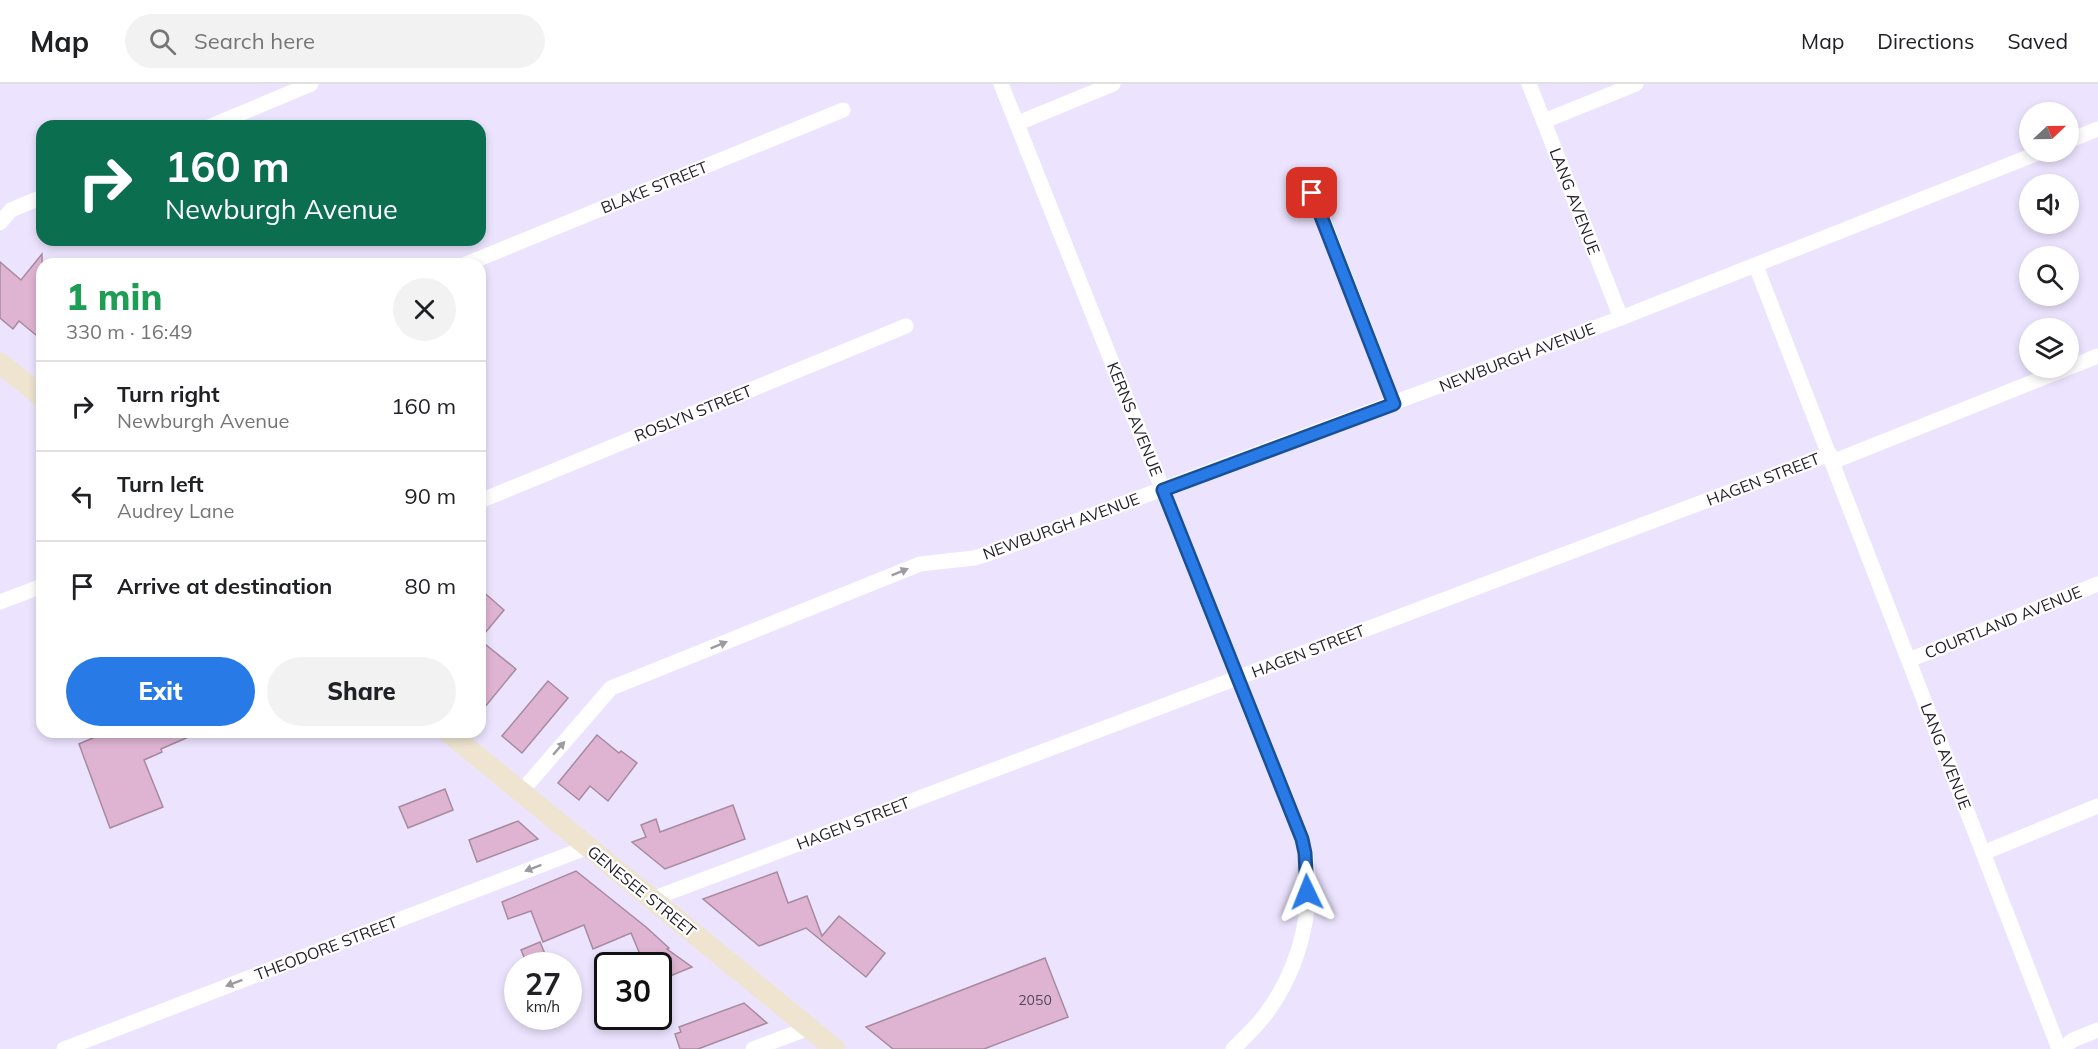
<!DOCTYPE html>
<html lang="en">
<head>
<meta charset="utf-8">
<style>
  body { margin:0; font-family:Mulish,sans-serif; background:#f2f2f2; color:#202124; height:100vh; display:flex; flex-direction:column; font-size:22px; white-space:nowrap }
  * { box-sizing:border-box; margin:0 }
  p { font-size:20px; color:#757577 }
  .icon { flex:none; width:33px; height:33px; fill:none; stroke:currentColor; stroke-width:2; stroke-linecap:round; stroke-linejoin:round }
  .map { position:relative; flex:1; overflow:hidden }
  .side { position:absolute; left:36px; top:174px; width:450px; height:480px; display:flex; flex-direction:column; background:#fff; border-radius:18px; box-shadow:0 3px 9px #0003 }
  .side>* { flex:none }
  .guide { position:absolute; left:36px; top:36px; width:450px; height:126px; border-radius:18px; box-shadow:0 3px 9px #0003; background:#0b6e4f; color:#fff; overflow:hidden }
  .needle { width:39px; rotate:68deg }
  .fabs { position:absolute; left:2019px; top:18px; display:grid; gap:12px }
  .fabs a { display:grid; place-items:center; width:60px; height:60px; border-radius:50%; background:#fff; box-shadow:0 3px 9px #0003; font-size:30px }
  .speed { position:absolute; left:504px; top:868px; display:flex; gap:12px; font-size:30px; font-weight:700; text-align:center }
  .speed>* { display:grid; place-content:center; width:78px; height:78px; border-radius:50%; background:#fff; box-shadow:0 3px 9px #0003; line-height:1 }
  .speed small { font-size:15px; font-weight:400 }
  .speed .limit { border:3px solid #111; border-radius:9px; background:#fff; color:#111 }
  .pin { position:absolute; display:grid; place-items:center; width:51px; height:51px; color:#fff; margin:-26px; border-radius:12px; box-shadow:0 3px 9px #0006 }
  .me { position:absolute; width:66px; margin:-33px; rotate:358deg; stroke-linejoin:round; filter:drop-shadow(0 0 4px #0008) }
  .turn { display:flex; align-items:center; gap:21px; height:126px; padding:0 30px; font-size:27px }
  .turn .icon { width:78px; height:78px; stroke-width:2.5 }
  .turn b { display:block; font-size:42px; line-height:51px }
  .round { display:grid; place-items:center; flex:none; width:63px; height:63px; border-radius:32px; background:#f2f2f2 }
  .head { display:flex; align-items:center; justify-content:space-between; height:102px; padding:0 30px }
  h1 { font-size:36px; font-weight:800; line-height:45px; color:#1e9e55 }
  .primary-button { display:flex; gap:12px; margin-top:auto; padding:12px 30px }
  .primary-button a { flex:1; height:69px; border-radius:36px; background:#287be6; color:#fff; font-size:24px; font-weight:800; line-height:69px; text-align:center }
  .primary-button a+a { background:#f2f2f2; color:#202124 }
  ul { padding:0; list-style:none }
  li { display:flex; align-items:center; gap:18px; height:90px; padding:0 30px; border-top:2px solid #e0e0e0 }
  li div { flex:1 }
  li b { display:block; font-size:22px }
  li em { font-style:normal }
  header { display:flex; align-items:center; gap:36px; box-sizing:border-box; height:84px; padding:0 30px; background:#fff; border-bottom:2px solid #e0e0e0 }
  header strong { font-size:28px }
  nav { display:flex; gap:33px; margin-inline-start:auto; font-size:21px }
  .search { width:420px; height:54px; background:#f2f2f2; display:flex; align-items:center; gap:15px; box-sizing:border-box; padding:0 21px; border-radius:33px; color:#757577; font-size:22px }
  .map>svg:first-child { display:block }
  .building { fill:#dfb4d2; stroke:#a78a9e; stroke-width:1.5 }
  .lines { fill:none; stroke-linecap:round; stroke-linejoin:round }
  .minor { stroke:#fff; stroke-width:15 }
  .secondary { stroke:#eee4d0; stroke-width:21 }
  .oneway { fill:#9d9ba0 }
  .route-casing { stroke:#1a5096; stroke-width:15 }
  .route { stroke:#287be6; stroke-width:10 }
  .labels { text-anchor:middle; dominant-baseline:central; stroke-width:4.5; stroke-linejoin:round; paint-order:stroke }
  .number-label { font-size:14px; fill:#544656 }
  .street-label { font-size:16px; fill:#25212d; stroke:#fff }
</style>
</head>
<body>
<header>
<strong>Map</strong>
<div class="search"><svg class="icon" aria-label="search" viewBox="0 0 24 24"><circle cx="10" cy="10" r="6"/><path d="M15 15l6 6"/></svg>Search here</div>
<nav><a>Map</a><a>Directions</a><a>Saved</a></nav>
</header>
<div class="map">
<svg width="2098" height="965" viewBox="0 0 2098 965">
  <rect width="100%" height="100%" fill="#ece4fe"/>
  <g class="building">
    <polygon points="42,170 42,256 19,237 13,245 0,234 0,178 21,196"/>
    <polygon points="480,505 504,526 480,555"/>
    <polygon points="480,556 516,585 480,629"/>
    <polygon points="548,597 568,614 522,669 502,652"/>
    <polygon points="93,648 200,648 161,665 162,668 144,676 163,723 110,744 79,660 95,653"/>
    <polygon points="597,651 619,669 621,667 637,679 608,717 590,702 579,716 558,699"/>
    <polygon points="445,705 453,726 408,744 399,723"/>
    <polygon points="733,721 745,755 665,785 632,758 646,753 641,741 656,735 660,748"/>
    <polygon points="518,737 538,755 477,778 469,756"/>
    <polygon points="576,787 646,843 669,864 667,865 692,883 658,897 658,882 645,882 631,849 593,865 584,841 543,858 531,827 508,835 502,818"/>
    <polygon points="777,788 788,819 807,812 822,852 839,832 885,869 866,893 806,844 759,862 703,815"/>
    <polygon points="540,858 550,882 528,882 521,866"/>
    <polygon points="1045,874 1068,933 984,965 893,965 866,943"/>
    <polygon points="744,919 767,939 698,965 680,965 675,950 681,948 679,943"/>
  </g>
  <g class="lines">
    <g class="minor">
      <path d="M 1001,0 L 1302,755 C 1318,814 1302,882 1265,931 C 1256,943 1244,954 1233,965"/>
      <polyline points="1529,0 1621,234"/>
      <polyline points="1544,37 1636,0"/>
      <polyline points="1018,39 1113,0"/>
      <polyline points="211,42 311,0"/>
      <polyline points="2068,57 2098,45"/>
      <polyline points="1313,109 1394,320"/>
      <polyline points="0,139 11,126 42,113"/>
      <polyline points="466,180 843,26"/>
      <polyline points="1756,182 2059,965"/>
      <polyline points="1832,378 2098,272"/>
      <polyline points="480,417 906,242"/>
      <polyline points="0,518 42,502"/>
      <polyline points="1909,576 2098,500"/>
      <polyline points="521,708 611,604 920,480 974,474 988,470 1621,234 2041,68"/>
      <polyline points="1983,769 2098,722"/>
      <polyline points="652,815 1830,370"/>
      <polyline points="64,965 588,763"/>
      <polyline points="753,965 809,944"/>
      <polyline points="2061,965 2073,956 2098,946"/>
    </g>
    <g class="secondary">
      <polyline points="0,279 42,313"/>
      <polyline points="448,648 835,965"/>
    </g>
  </g>
  <defs><path id="oneway-solid" d="M-6-.8H1V-3.2L6.5 0L1 3.2V.8H-6Z" transform="scale(1.5)"/></defs>
  <g class="oneway">
    <use href="#oneway-solid" transform="translate(900 488) rotate(-22)"/>
    <use href="#oneway-solid" transform="translate(719 561) rotate(-22)"/>
    <use href="#oneway-solid" transform="translate(559 664) rotate(-49)"/>
    <use href="#oneway-solid" transform="translate(533 784) rotate(159)"/>
    <use href="#oneway-solid" transform="translate(234 899) rotate(159)"/>
  </g>
  <g class="lines">
    <g class="route-casing">
      <polyline id="route" points="1307,808 1305,769 1302,755 1163,406 1394,320 1312,109"/>
    </g>
    <use href="#route" class="route"/>
  </g>
  <g class="labels">
    <g class="number-label">
      <text x="1035" y="916">2050</text>
    </g>
    <g class="street-label">
      <text transform="translate(654 103) rotate(-22)">BLAKE STREET</text>
      <text transform="translate(1575 117) rotate(69)">LANG AVENUE</text>
      <text transform="translate(1517 273) rotate(-21)">NEWBURGH AVENUE</text>
      <text transform="translate(693 329) rotate(-22)">ROSLYN STREET</text>
      <text transform="translate(1135 335) rotate(68)">KERNS AVENUE</text>
      <text transform="translate(1763 395) rotate(-21)">HAGEN STREET</text>
      <text transform="translate(1061 442) rotate(-20)">NEWBURGH AVENUE</text>
      <text transform="translate(2003 538) rotate(-22)">COURTLAND AVENUE</text>
      <text transform="translate(1308 567) rotate(-21)">HAGEN STREET</text>
      <text transform="translate(1946 672) rotate(69)">LANG AVENUE</text>
      <text transform="translate(853 739) rotate(-21)">HAGEN STREET</text>
      <text transform="translate(642 807) rotate(39)">GENESEE STREET</text>
      <text transform="translate(326 864) rotate(-21)">THEODORE STREET</text>
    </g>
  </g>
</svg>
<div class="fabs">
<a><svg class="needle" viewBox="-14 -14 28 28"><path d="M0-13l5 13h-10z" fill="#e53935"/><path d="M0 13l5-13h-10z" fill="#757577"/></svg></a>
<a><svg class="icon" aria-label="sound" viewBox="0 0 24 24"><path d="M4 9h4l5-4v14l-5-4H4zM17 9q2 3 0 6"/></svg></a>
<a><svg class="icon" aria-label="search" viewBox="0 0 24 24"><circle cx="10" cy="10" r="6"/><path d="M15 15l6 6"/></svg></a>
<a><svg class="icon" aria-label="layers" viewBox="0 0 24 24"><path d="M12 4l9 5-9 5-9-5zM3 14l9 5 9-5"/></svg></a>
</div>
<div class="speed"><div>27<small>km/h</small></div><div class="limit">30</div></div>
<div class="pin" style="left:1312px;top:109px;background:#d93025"><svg class="icon" aria-label="arrive" viewBox="0 0 24 24"><path d="M6 21V4h12l-3 4 3 4H6"/></svg></div>
<svg class="me" style="left:1307px;top:808px" viewBox="-20 -20 40 40"><path d="M0-17L14 15 0 8-14 15z" fill="#287be6" stroke="#fff" stroke-width="4"/></svg>
<div class="guide">
<div class="turn"><svg class="icon" aria-label="right" viewBox="0 0 24 24"><path d="M7 20v-9h11M14 6l5 5-5 5"/></svg><div><b>160 m</b>Newburgh Avenue</div></div>
</div>
<section class="side">
<div class="head"><div><h1>1 min</h1><p>330 m · 16:49</p></div><a class="round"><svg class="icon" aria-label="close" viewBox="0 0 24 24"><path d="M6 6l12 12M18 6L6 18"/></svg></a></div>
<ul>
<li><svg class="icon" aria-label="right" viewBox="0 0 24 24"><path d="M7 20v-9h11M14 6l5 5-5 5"/></svg><div><b>Turn right</b><p>Newburgh Avenue</p></div><em>160 m</em></li>
<li><svg class="icon" aria-label="left" viewBox="0 0 24 24"><path d="M17 20v-9H6M10 6l-5 5 5 5"/></svg><div><b>Turn left</b><p>Audrey Lane</p></div><em>90 m</em></li>
<li><svg class="icon" aria-label="arrive" viewBox="0 0 24 24"><path d="M6 21V4h12l-3 4 3 4H6"/></svg><div><b>Arrive at destination</b></div><em>80 m</em></li>
</ul>
<div class="primary-button"><a>Exit</a><a>Share</a></div>
</section>
</div>
</body>
</html>
